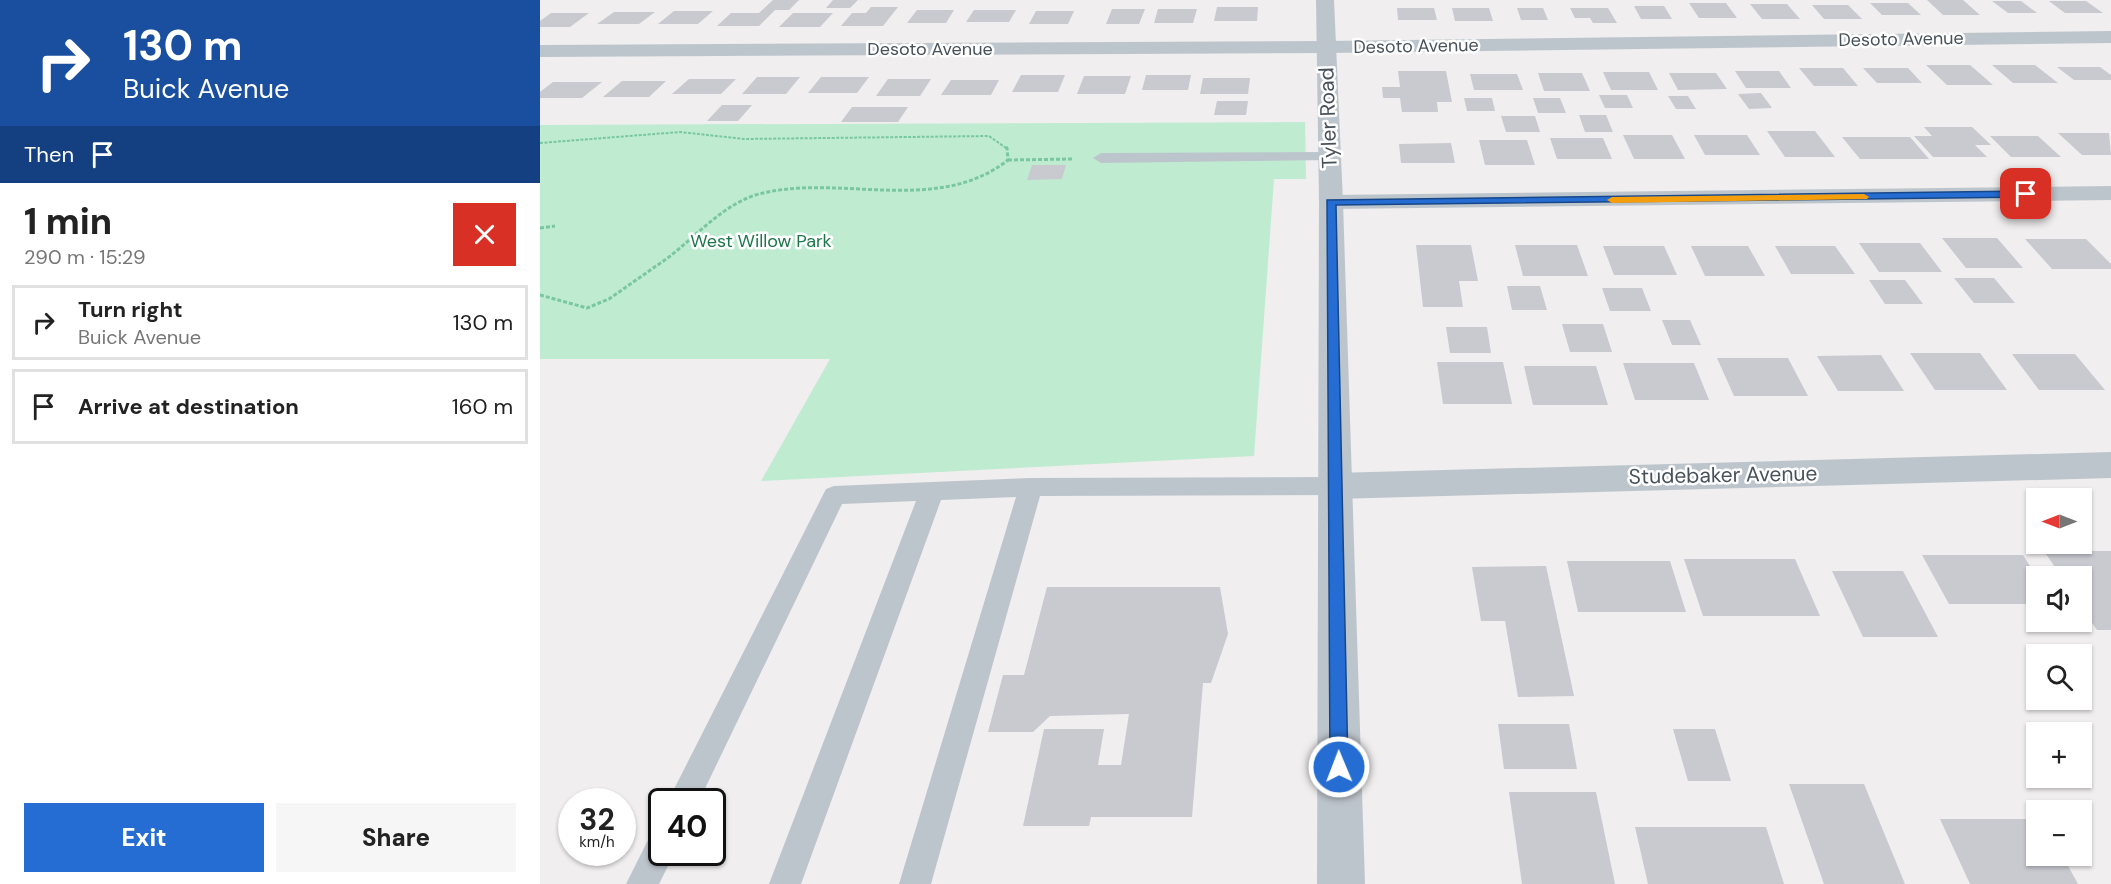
<!DOCTYPE html>
<html lang="en">
<head>
<meta charset="utf-8">
<style>
  body { margin:0; font-family:"DM Sans",sans-serif; background:#f6f6f6; color:#222; height:100vh; display:flex; flex-direction:column; font-size:22px; white-space:nowrap }
  * { box-sizing:border-box; margin:0 }
  p { font-size:20px; color:#767676 }
  .icon { flex:none; width:33px; height:33px; fill:none; stroke:currentColor; stroke-width:2; stroke-linecap:round; stroke-linejoin:round }
  .map { position:relative; flex:1; overflow:hidden }
  .sheet { display:flex; flex-direction:column; background:#fff; width:540px }
  .sheet>* { flex:none }
  .hud { background:#1a4fa0; color:#fff; overflow:hidden }
  .needle { width:39px; rotate:270deg }
  .controls { position:absolute; left:1486px; top:488px; display:grid; gap:12px }
  .controls a { display:grid; place-items:center; width:66px; height:66px; border-radius:0px; background:#fff; box-shadow:0 2px 4px #0004; font-size:30px }
  .speed { position:absolute; left:18px; top:788px; display:flex; gap:12px; font-size:30px; font-weight:700; text-align:center }
  .speed>* { display:grid; place-content:center; width:78px; height:78px; border-radius:50%; background:#fff; box-shadow:0 2px 4px #0004; line-height:1 }
  .speed small { font-size:15px; font-weight:400 }
  .speed .limit { border:3px solid #111; border-radius:9px; background:#fff; color:#111 }
  .pin { position:absolute; display:grid; place-items:center; width:51px; height:51px; color:#fff; margin:-26px; border-radius:12px; box-shadow:0 3px 9px #0006 }
  .me { position:absolute; width:66px; margin:-33px; rotate:359deg; stroke-linejoin:round; filter:drop-shadow(0 0 4px #0008) }
  .turn { display:flex; align-items:center; gap:21px; height:126px; padding:0 24px; font-size:27px }
  .turn .icon { width:78px; height:78px; stroke-width:2.5 }
  .turn b { display:block; font-size:42px; line-height:51px }
  .then { display:flex; align-items:center; height:57px; padding:0 24px; background:#0003; gap:12px; font-size:22px }
  .round { display:grid; place-items:center; flex:none; width:63px; height:63px; border-radius:0px; background:#f6f6f6 }
  .headline { display:flex; align-items:center; justify-content:space-between; height:102px; padding:0 24px }
  h1 { font-size:36px; font-weight:800; line-height:45px }
  .cta { display:flex; gap:12px; margin-top:auto; padding:12px 24px }
  .cta a { flex:1; height:69px; border-radius:0px; background:#256dd3; color:#fff; font-size:24px; font-weight:800; line-height:69px; text-align:center }
  .cta a+a { background:#f6f6f6; color:#222 }
  ul { padding:0; list-style:none }
  li { display:flex; align-items:center; gap:18px; height:75px; margin:0 12px 9px; padding:0 12px; border:3px solid #e0e0e0; border-radius:0px }
  li div { flex:1 }
  li b { display:block; font-size:22px }
  li em { font-style:normal }
  main { display:flex; flex:1; min-height:0 }
  .map>svg:first-child { display:block }
  .green { fill:#bfebd1 }
  .building { fill:#c8cad0 }
  .lines { fill:none; stroke-linecap:round; stroke-linejoin:round }
  .path-far1 { stroke:#79c7a2; stroke-width:2; stroke-dasharray:3 1.5; stroke-linecap:butt }
  .path { stroke:#79c7a2; stroke-width:3; stroke-dasharray:4 2; stroke-linecap:butt }
  .service { fill:#bdc5cc; fill-rule:evenodd }
  .minor { fill:#bdc5cc; fill-rule:evenodd }
  .tertiary { fill:#bdc5cc; fill-rule:evenodd }
  .route { fill:#256dd3; stroke:#184789; stroke-width:1.5 }
  .slow { fill:#f59e0b }
  .labels { text-anchor:middle; dominant-baseline:central; stroke-width:5; stroke-linejoin:round; paint-order:stroke }
  .far-street-label { font-size:18px; fill:#47515a; stroke:#fff }
  .far-park-label { font-size:18px; fill:#1d764b; stroke:#fff }
  .street-label { font-size:21px; fill:#47515a; stroke:#fff }
</style>
</head>
<body>
<main>
<section class="sheet">
<div class="hud">
<div class="turn"><svg class="icon" aria-label="right" viewBox="0 0 24 24"><path d="M7 20v-9h11M14 6l5 5-5 5"/></svg><div><b>130 m</b>Buick Avenue</div></div>
<div class="then">Then<svg class="icon" aria-label="arrive" viewBox="0 0 24 24"><path d="M6 21V4h12l-3 4 3 4H6"/></svg></div>
</div>
<div class="headline"><div><h1>1 min</h1><p>290 m · 15:29</p></div><a class="round" style="background:#d93025;color:#fff"><svg class="icon" aria-label="close" viewBox="0 0 24 24"><path d="M6 6l12 12M18 6L6 18"/></svg></a></div>
<ul>
<li><svg class="icon" aria-label="right" viewBox="0 0 24 24"><path d="M7 20v-9h11M14 6l5 5-5 5"/></svg><div><b>Turn right</b><p>Buick Avenue</p></div><em>130 m</em></li>
<li><svg class="icon" aria-label="arrive" viewBox="0 0 24 24"><path d="M6 21V4h12l-3 4 3 4H6"/></svg><div><b>Arrive at destination</b></div><em>160 m</em></li>
</ul>
<div class="cta"><a>Exit</a><a>Share</a></div>
</section>
<div class="map">
<svg width="1571" height="884" viewBox="0 0 1571 884">
  <rect width="100%" height="100%" fill="#f0eeee"/>
  <polygon class="green" points="765,122 766,179 734,179 714,456 221,481 290,359 0,359 0,125"/>
  <g class="building">
    <polygon points="233,0 259,0 249,10 235,10 219,26 177,26 191,13 219,13"/>
    <polygon points="293,0 318,0 310,8 286,8"/>
    <polygon points="1387,0 1423,0 1440,15 1403,15"/>
    <polygon points="1452,1 1481,1 1497,13 1468,13"/>
    <polygon points="1509,1 1546,1 1563,13 1525,13"/>
    <polygon points="1149,3 1186,3 1197,18 1159,18"/>
    <polygon points="1330,3 1368,3 1381,15 1342,15"/>
    <polygon points="1210,4 1247,4 1260,19 1222,19"/>
    <polygon points="1272,5 1308,5 1322,19 1284,19"/>
    <polygon points="1094,6 1124,6 1132,19 1101,19"/>
    <polygon points="331,7 358,7 343,26 301,26 312,13 326,13"/>
    <polygon points="677,7 718,7 717,21 674,21"/>
    <polygon points="857,8 894,8 897,20 858,20"/>
    <polygon points="912,8 949,8 953,21 915,21"/>
    <polygon points="977,8 1003,8 1008,20 981,20"/>
    <polygon points="1030,8 1068,8 1077,23 1053,23 1050,18 1035,18"/>
    <polygon points="572,9 605,9 599,24 566,24"/>
    <polygon points="618,9 657,9 653,23 614,23"/>
    <polygon points="377,10 414,10 406,23 367,23"/>
    <polygon points="434,10 476,10 469,22 426,22"/>
    <polygon points="134,11 173,11 158,24 118,24"/>
    <polygon points="496,11 534,11 528,24 489,24"/>
    <polygon points="74,12 115,12 99,24 57,24"/>
    <polygon points="11,13 49,13 30,27 0,27 0,21"/>
    <polygon points="253,13 293,13 280,27 239,27"/>
    <polygon points="1386,65 1430,65 1453,85 1407,85"/>
    <polygon points="1452,65 1495,65 1518,83 1473,83"/>
    <polygon points="1517,67 1560,67 1571,75 1571,80 1534,80"/>
    <polygon points="1259,68 1303,68 1318,86 1274,86"/>
    <polygon points="1323,68 1368,68 1382,83 1337,83"/>
    <polygon points="858,71 906,71 912,102 897,102 898,112 862,112 860,98 843,98 842,87 860,87"/>
    <polygon points="1195,71 1239,71 1251,88 1206,88"/>
    <polygon points="1063,72 1109,72 1118,90 1071,90"/>
    <polygon points="998,73 1042,73 1050,91 1004,91"/>
    <polygon points="1129,73 1176,73 1187,89 1138,90"/>
    <polygon points="930,74 977,74 983,90 934,90"/>
    <polygon points="481,75 525,75 518,92 472,92"/>
    <polygon points="606,75 651,75 648,90 602,90"/>
    <polygon points="544,76 591,76 585,94 537,94"/>
    <polygon points="217,77 260,77 246,94 202,94"/>
    <polygon points="281,77 329,77 317,93 268,93"/>
    <polygon points="663,78 710,78 708,94 660,94"/>
    <polygon points="149,79 196,79 181,94 132,94"/>
    <polygon points="348,79 391,79 380,96 336,96"/>
    <polygon points="411,80 459,80 451,95 401,95"/>
    <polygon points="82,81 126,81 109,97 63,97"/>
    <polygon points="13,82 62,82 42,98 0,98 0,92"/>
    <polygon points="1221,93 1232,108 1209,109 1198,94"/>
    <polygon points="1059,95 1087,95 1093,108 1065,108"/>
    <polygon points="1128,96 1148,96 1156,109 1136,109"/>
    <polygon points="924,98 952,98 955,111 927,111"/>
    <polygon points="993,98 1020,98 1026,113 998,113"/>
    <polygon points="677,101 708,101 706,115 674,115"/>
    <polygon points="182,105 212,105 198,121 167,121"/>
    <polygon points="312,107 368,107 358,122 301,122"/>
    <polygon points="1039,115 1066,115 1073,132 1045,132"/>
    <polygon points="961,116 995,116 1000,132 966,132"/>
    <polygon points="1384,127 1432,127 1451,145 1435,145 1447,157 1393,157 1374,136 1392,136"/>
    <polygon points="1227,131 1275,131 1295,157 1245,157"/>
    <polygon points="1518,133 1569,133 1571,155 1542,155"/>
    <polygon points="1083,135 1132,135 1145,159 1094,159"/>
    <polygon points="1154,135 1207,135 1220,155 1165,155"/>
    <polygon points="1450,136 1498,136 1521,157 1471,157"/>
    <polygon points="1302,137 1370,137 1389,159 1320,159"/>
    <polygon points="1010,138 1063,138 1072,159 1017,159"/>
    <polygon points="939,140 987,140 995,165 945,165"/>
    <polygon points="911,143 915,163 861,163 859,144"/>
    <polygon points="492,165 526,165 522,179 487,180"/>
    <polygon points="1402,238 1457,238 1483,268 1426,268"/>
    <polygon points="1485,239 1546,239 1571,264 1571,269 1512,269"/>
    <polygon points="1319,243 1380,243 1402,272 1339,272"/>
    <polygon points="876,245 931,245 938,281 919,281 923,307 883,307"/>
    <polygon points="975,245 1037,245 1048,276 983,276"/>
    <polygon points="1063,246 1124,246 1137,275 1074,275"/>
    <polygon points="1151,246 1208,246 1225,276 1165,276"/>
    <polygon points="1235,246 1295,246 1315,274 1251,274"/>
    <polygon points="1414,278 1454,278 1475,303 1434,303"/>
    <polygon points="1329,280 1365,280 1383,304 1345,304"/>
    <polygon points="967,286 1000,286 1007,310 972,310"/>
    <polygon points="1062,288 1102,288 1111,311 1070,311"/>
    <polygon points="1122,320 1150,320 1161,345 1132,345"/>
    <polygon points="1022,324 1063,324 1072,352 1030,352"/>
    <polygon points="906,327 947,327 951,353 910,353"/>
    <polygon points="1370,353 1440,353 1467,390 1395,390"/>
    <polygon points="1472,354 1535,354 1565,390 1499,390"/>
    <polygon points="1341,355 1364,391 1298,391 1277,356"/>
    <polygon points="1177,358 1248,358 1268,396 1194,396"/>
    <polygon points="897,362 963,362 972,404 903,404"/>
    <polygon points="1083,363 1154,363 1169,400 1095,400"/>
    <polygon points="984,366 1056,366 1068,405 993,405"/>
    <polygon points="1504,551 1571,551 1571,630 1557,630 1542,608 1542,576 1521,576"/>
    <polygon points="1382,555 1483,555 1497,577 1497,604 1409,604"/>
    <polygon points="1144,559 1255,559 1280,616 1163,616"/>
    <polygon points="1027,561 1130,561 1146,612 1038,612"/>
    <polygon points="1006,566 1034,696 978,697 965,621 941,621 932,567"/>
    <polygon points="1292,571 1363,571 1398,637 1323,637"/>
    <polygon points="507,587 680,587 688,634 671,683 663,683 652,817 551,817 549,826 483,826 504,729 564,729 558,765 581,765 589,714 510,716 493,732 448,732 463,675 484,675"/>
    <polygon points="958,724 1029,724 1037,769 964,769"/>
    <polygon points="1133,729 1175,729 1191,781 1148,781"/>
    <polygon points="1249,784 1324,784 1365,884 1284,884"/>
    <polygon points="969,792 1056,792 1075,884 982,884"/>
    <polygon points="1400,819 1497,819 1497,855 1522,855 1538,884 1430,884"/>
    <polygon points="1095,827 1226,827 1244,884 1108,884"/>
  </g>
  <g class="lines">
    <polyline class="path-far1" points="0,143 140,132 204,139 449,136 466,148"/>
    <g class="path">
      <polyline points="468,160 533,159"/>
      <polyline points="0,228 15,226"/>
      <path d="M 0,295 L 47,308 L 69,299 C 89,285 109,271 129,257 C 156,236 185,203 219,194 C 299,173 397,216 468,160 L 467,148 L 464,146"/>
    </g>
    <g class="service">
      <polygon points="789,152 795,154 797,157 795,160 561,163 553,158 561,153"/>
      <polygon points="795,477 803,480 807,486 803,492 795,495 500,496 391,884 359,884 476,497 401,500 261,884 229,884 376,501 302,504 159,801 128,801 286,489 294,486 491,478"/>
      <polygon points="122,829 122,852 135,852 119,884 86,884 111,834"/>
    </g>
    <g class="minor">
      <polygon points="1571,31 1571,43 786,53 0,57 0,45 786,41"/>
      <polygon points="1571,186 1571,200 791,209 782,207 779,202 782,197 791,195"/>
      <polygon points="1571,452 1571,478 795,499 783,495 778,486 783,477 795,473"/>
    </g>
    <polygon class="tertiary" points="776,0 794,0 803,202 825,884 777,884 779,202"/>
  </g>
  <polygon class="route" points="1486,191 1491,194 1490,197 796,205 808,767 806,773 799,776 793,773 790,767 787,200"/>
  <polygon class="slow" points="1324,194 1329,197 1327,199 1072,203 1067,200 1072,197"/>
  <g class="labels">
    <g class="far-street-label">
      <text transform="translate(1361 39) rotate(-1)">Desoto Avenue</text>
      <text transform="translate(876 46) rotate(-1)">Desoto Avenue</text>
      <text x="390" y="49">Desoto Avenue</text>
    </g>
    <g class="far-park-label">
      <text x="221" y="241">West Willow Park</text>
    </g>
    <g class="street-label">
      <text transform="translate(788 118) rotate(-92)">Tyler Road</text>
      <text transform="translate(1183 475) rotate(-1)">Studebaker Avenue</text>
    </g>
  </g>
</svg>
<div class="controls">
<a><svg class="needle" viewBox="-14 -14 28 28"><path d="M0-13l5 13h-10z" fill="#e53935"/><path d="M0 13l5-13h-10z" fill="#767676"/></svg></a>
<a><svg class="icon" aria-label="sound" viewBox="0 0 24 24"><path d="M4 9h4l5-4v14l-5-4H4zM17 9q2 3 0 6"/></svg></a>
<a><svg class="icon" aria-label="search" viewBox="0 0 24 24"><circle cx="10" cy="10" r="6"/><path d="M15 15l6 6"/></svg></a>
<a>+</a>
<a>−</a>
</div>
<div class="speed"><div>32<small>km/h</small></div><div class="limit">40</div></div>
<div class="pin" style="left:1486px;top:194px;background:#d93025"><svg class="icon" aria-label="arrive" viewBox="0 0 24 24"><path d="M6 21V4h12l-3 4 3 4H6"/></svg></div>
<svg class="me" style="left:799px;top:767px" viewBox="-20 -20 40 40"><circle r="17" fill="#256dd3" stroke="#fff" stroke-width="3"/><path d="M0-11L8 9 0 5-8 9z" fill="#fff"/></svg>
</div>
</main>
</body>
</html>
